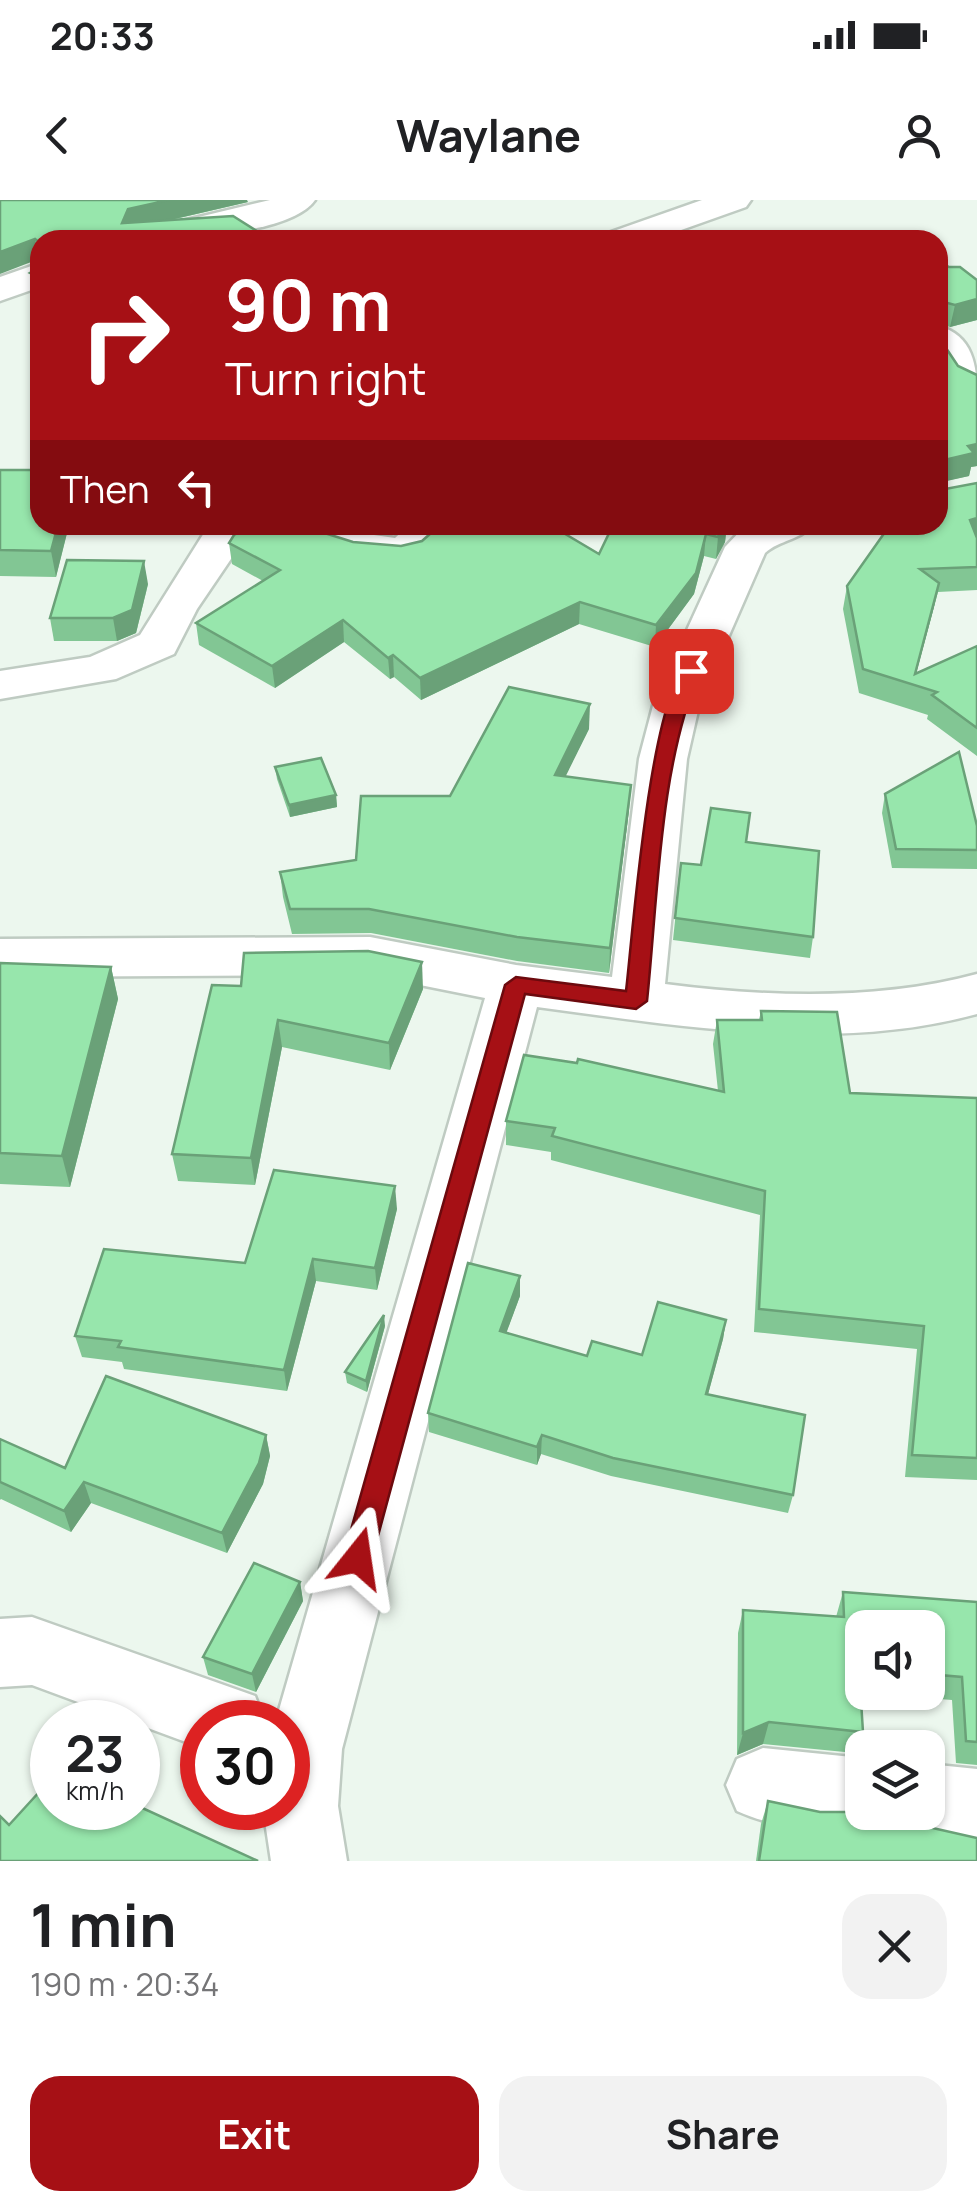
<!DOCTYPE html>
<html lang="en">
<head>
<meta charset="utf-8">
<style>
  body { margin:0; font-family:Manrope,sans-serif; background:#f2f2f2; color:#202124; height:100vh; display:flex; flex-direction:column; font-size:38px; white-space:nowrap }
  * { box-sizing:border-box; margin:0 }
  p { font-size:32px; color:#757577 }
  .icon { flex:none; width:55px; height:55px; fill:none; stroke:currentColor; stroke-width:2; stroke-linecap:round; stroke-linejoin:round }
  .map { position:relative; height:1661px; overflow:hidden }
  .drawer { display:flex; flex-direction:column; background:#fff; flex:1 }
  .drawer>* { flex:none }
  .banner { position:absolute; left:30px; top:30px; width:918px; height:305px; border-radius:30px; box-shadow:0 2px 8px #0004; background:#a61015; color:#fff; overflow:hidden }
  .fabs { position:absolute; left:845px; top:1410px; display:grid; gap:20px }
  .fabs a { display:grid; place-items:center; width:100px; height:100px; border-radius:20px; background:#fff; box-shadow:0 2px 8px #0004; font-size:50px }
  .speed { position:absolute; left:30px; top:1500px; display:flex; gap:20px; font-size:50px; font-weight:700; text-align:center }
  .speed>* { display:grid; place-content:center; width:130px; height:130px; border-radius:50%; background:#fff; box-shadow:0 2px 8px #0004; line-height:1 }
  .speed small { font-size:25px; font-weight:400 }
  .speed .limit { border:15px solid #d22; background:#fff; color:#111 }
  .pin { position:absolute; display:grid; place-items:center; width:85px; height:85px; color:#fff; margin:-42px; border-radius:20px; box-shadow:0 5px 15px #0006 }
  .me { position:absolute; width:110px; margin:-55px; rotate:15deg; stroke-linejoin:round; filter:drop-shadow(0 0 8px #0008) }
  .turn { display:flex; align-items:center; gap:35px; height:210px; padding:0 30px; font-size:45px }
  .turn .icon { width:130px; height:130px; stroke-width:2.5 }
  .turn b { display:block; font-size:70px; line-height:85px }
  .then { display:flex; align-items:center; height:95px; padding:0 30px; background:#0003; gap:20px; font-size:38px }
  .round { display:grid; place-items:center; flex:none; width:105px; height:105px; border-radius:30px; background:#f2f2f2 }
  .headline { display:flex; align-items:center; justify-content:space-between; height:170px; padding:0 30px }
  h1 { font-size:60px; font-weight:700; line-height:75px }
  .primary-button { display:flex; gap:20px; margin-top:auto; padding:20px 30px }
  .primary-button a { flex:1; height:115px; border-radius:30px; background:#a61015; color:#fff; font-size:40px; font-weight:700; line-height:115px; text-align:center }
  .primary-button a+a { background:#f2f2f2; color:#202124 }
  .status { display:flex; justify-content:space-between; align-items:center; height:70px; padding:0 50px; background:#fff; direction:ltr }
  .status svg { height:28px; fill:currentColor }
  header { display:flex; justify-content:space-between; align-items:center; height:130px; padding:0 30px; background:#fff; font-size:45px; font-weight:700 }
  .map>svg:first-child { display:block }
  .lines { fill:none; stroke-linecap:round; stroke-linejoin:round }
  .street-casing { stroke:#bfcbc2; stroke-width:5 }
  .street { fill:#fff; fill-rule:evenodd }
  .wall { fill:#82c694; fill-rule:evenodd }
  .shaded-wall { fill:#6aa178 }
  .building { fill:#97e6ac; stroke:#6aa178; stroke-width:2.5 }
  .route { fill:#a61015; stroke:#6c0a0e; stroke-width:2.5 }
</style>
</head>
<body>
<div class="status"><b>20:33</b><svg viewBox="0 0 49 12"><path d="M0 12V9h3v3zM5 12V6h3v6zM10 12V3h3v9zM15 12V0h3v12zM26 1h20v11H26zM47 4h2v5h-2z"/></svg></div>
<header><svg class="icon" aria-label="back" viewBox="0 0 24 24"><path d="M15 5l-7 7 7 7"/></svg>Waylane<svg class="icon" aria-label="person" viewBox="0 0 24 24"><circle cx="12" cy="8" r="4"/><path d="M4 21q1-7 8-7t8 7"/></svg></header>
<div class="map">
<svg width="977" height="1661" viewBox="0 0 977 1661">
  <rect width="100%" height="100%" fill="#ecf7ee"/>
  <g class="lines">
    <g class="street-casing">
      <g id="street">
        <path d="M 270,0 L 315,0 C 290,36 168,40 127,40 L 132,33 Z"/>
        <polygon points="702,0 751,0 746,7 653,40 603,40 608,33"/>
        <polygon points="40,63 40,87 0,101 0,77"/>
        <path d="M 938,126 C 973,135 977,166 977,196 C 943,188 936,156 938,126 Z"/>
        <polygon points="209,325 254,325 197,409 174,454 116,479 0,499 0,471 90,457 140,435"/>
        <path d="M 274,325 L 333,325 L 353,332 L 395,338 L 409,325 L 454,325 C 445,338 429,358 415,362 C 387,371 290,348 274,325 Z"/>
        <path d="M 746,325 L 812,325 C 801,340 779,340 765,353 L 700,502 L 687,559 L 665,784 C 766,797 878,801 977,774 L 977,814 C 835,853 681,826 537,807 L 342,1549 L 338,1606 L 347,1661 L 271,1661 L 263,1608 L 288,1608 L 288,1522 L 202,1522 L 202,1548 L 32,1485 L 0,1487 L 0,1419 L 32,1417 L 255,1496 L 263,1517 L 279,1510 L 485,798 L 370,775 L 0,777 L 0,739 L 370,737 L 516,765 L 612,777 L 639,559 L 654,502 L 725,347 Z"/>
        <path d="M 763,1548 L 862,1558 L 862,1612 L 892,1612 L 889,1622 C 844,1640 780,1630 737,1611 L 726,1585 L 737,1559 Z"/>
        <polygon points="928,1564 977,1569 977,1645 928,1640 901,1629 895,1612 928,1612"/>
      </g>
    </g>
    <use href="#street" class="street"/>
  </g>
  <g class="wall">
    <polygon points="0,0 248,2 171,20 40,60"/>
    <polygon points="938,61 977,80 977,120 950,127 938,123"/>
    <polygon points="40,67 40,97 34,93 30,73"/>
    <polygon points="938,136 958,166 977,175 977,266 971,267 969,276 940,282 940,290 977,283 977,390 938,392 916,473 977,446 977,556 927,519 928,515 859,493 843,409 847,386 938,325"/>
    <polygon points="0,270 40,325 69,325 56,377 0,376"/>
    <polygon points="727,325 725,342 716,359 704,356 694,394 655,447 579,424 421,500 394,477 390,479 344,442 275,488 199,445 196,423 263,381 232,364 229,343 353,342 401,346 599,354"/>
    <polygon points="148,384 136,433 117,441 54,441 50,418"/>
    <polygon points="589,529 565,576 629,610 609,773 517,761 371,733 292,734 283,697 280,672 356,660 450,596"/>
    <polygon points="275,567 336,595 337,607 290,617 277,579"/>
    <polygon points="885,594 977,626 977,669 892,668 882,613"/>
    <polygon points="746,642 813,737 810,758 673,740 681,663 701,665"/>
    <polygon points="0,763 111,767 118,799 70,987 0,984"/>
    <polygon points="212,785 423,789 390,870 282,847 255,985 178,981 172,954"/>
    <polygon points="761,811 850,893 977,898 977,1280 905,1277 917,1149 754,1132 760,1015 551,960 551,952 506,945 506,921 718,891 713,844 717,820 759,820"/>
    <polygon points="397,1009 377,1090 316,1081 287,1191 124,1169 122,1162 82,1157 75,1136 245,1063"/>
    <polygon points="520,1076 520,1096 506,1133 587,1156 642,1155 726,1120 723,1139 708,1194 793,1295 788,1313 611,1276 541,1254 537,1265 429,1232 428,1213"/>
    <polygon points="385,1126 367,1192 347,1183 345,1172"/>
    <polygon points="266,1235 270,1256 263,1284 227,1353 91,1303 71,1332 1,1299 0,1300 0,1239 65,1268"/>
    <polygon points="300,1382 303,1401 256,1492 208,1475 203,1457"/>
    <path d="M 843,1392 L 977,1402 L 977,1565 L 956,1563 L 952,1500 L 861,1493 L 863,1532 L 855,1553 L 763,1544 L 737,1555 L 738,1433 L 743,1410 L 836,1417 ZM 862,1428 L 928,1428 L 928,1492 L 862,1492 Z"/>
    <polygon points="768,1601 820,1612 977,1661 756,1661 761,1624"/>
  </g>
  <g class="shaded-wall">
    <polygon points="169,0 247,0 248,2 131,29 122,23 128,9"/>
    <polygon points="35,39 39,59 0,74 0,52"/>
    <polygon points="977,99 977,120 950,127 955,105"/>
    <polygon points="977,244 977,266 971,267 969,276 938,283 940,261 968,246"/>
    <polygon points="977,318 977,340 970,320"/>
    <polygon points="58,325 69,325 56,377 51,351"/>
    <polygon points="390,325 403,325 390,334"/>
    <polygon points="725,325 727,325 725,342 716,359 718,337"/>
    <polygon points="706,334 704,356 694,394 655,447 656,425"/>
    <polygon points="144,361 148,384 136,433 117,441 113,418"/>
    <polygon points="939,383 934,407 913,485 912,484"/>
    <polygon points="580,402 579,424 421,500 420,478"/>
    <polygon points="343,420 344,442 275,488 272,466"/>
    <polygon points="393,455 394,477 390,479 388,458"/>
    <polygon points="590,504 589,529 554,600 555,575"/>
    <polygon points="631,585 629,610 609,773 610,748"/>
    <polygon points="336,595 337,607 290,617 289,605"/>
    <polygon points="422,762 423,789 390,870 389,843"/>
    <polygon points="111,767 118,799 70,987 62,956"/>
    <polygon points="278,820 282,847 255,985 251,958"/>
    <polygon points="395,986 397,1009 377,1090 375,1068"/>
    <polygon points="313,1059 316,1081 287,1191 284,1170"/>
    <polygon points="520,1076 520,1096 500,1150 500,1131"/>
    <polygon points="384,1115 385,1126 367,1192 366,1181"/>
    <polygon points="726,1120 723,1139 703,1213 706,1194"/>
    <polygon points="266,1235 270,1256 263,1284 227,1353 222,1333"/>
    <polygon points="542,1235 541,1254 537,1265 537,1247"/>
    <polygon points="84,1282 91,1303 71,1332 64,1311"/>
    <polygon points="300,1382 303,1401 256,1492 252,1474"/>
    <polygon points="769,1522 763,1544 737,1555 743,1533"/>
  </g>
  <g class="building">
    <polygon points="0,0 169,0 128,9 122,23 233,16 271,40 40,40 40,43 35,39 0,52"/>
    <polygon points="938,61 949,67 960,67 977,80 977,99 955,105 940,101 938,109"/>
    <polygon points="40,67 40,78 30,73"/>
    <polygon points="938,136 958,166 977,175 977,244 968,246 974,253 940,261 940,290 977,283 977,318 970,320 977,338 977,367 920,369 939,383 915,474 977,446 977,528 932,495 937,492 863,469 847,386 890,325 938,325"/>
    <polygon points="0,270 40,270 40,325 58,325 51,351 0,350"/>
    <polygon points="252,325 299,325 353,342 401,346 422,341 440,325 550,325 599,354 613,325 725,325 718,337 706,334 696,373 656,425 580,402 420,478 393,455 388,458 343,420 272,466 196,423 280,370 229,343 234,335"/>
    <polygon points="67,360 144,361 132,410 113,418 50,418"/>
    <polygon points="509,487 590,504 555,575 631,585 610,748 517,737 369,709 290,709 280,672 356,660 361,596 450,596"/>
    <polygon points="959,552 977,626 977,650 896,649 885,594"/>
    <polygon points="321,558 336,595 289,605 275,567"/>
    <polygon points="711,608 750,613 746,642 819,651 813,737 675,718 681,663 701,665"/>
    <polygon points="368,751 422,762 389,843 278,820 251,958 172,954 212,785 241,786 244,753"/>
    <polygon points="0,763 111,767 62,956 0,953"/>
    <polygon points="761,811 837,812 850,893 977,898 977,1258 912,1255 924,1126 759,1109 765,991 552,936 555,928 506,921 524,855 577,863 578,859 724,892 717,820 762,820"/>
    <polygon points="274,970 395,986 375,1068 313,1059 284,1170 118,1147 121,1141 75,1136 104,1049 245,1063"/>
    <polygon points="468,1063 520,1076 500,1131 587,1156 592,1141 642,1155 658,1102 726,1120 706,1194 805,1215 793,1295 613,1258 542,1235 537,1247 428,1213"/>
    <polygon points="384,1115 366,1181 345,1172"/>
    <polygon points="106,1176 266,1235 259,1263 222,1333 84,1282 64,1311 0,1282 0,1239 65,1268"/>
    <polygon points="254,1363 300,1382 252,1474 203,1457"/>
    <polygon points="843,1392 977,1402 977,1542 966,1541 962,1477 928,1474 928,1428 862,1428 862,1469 859,1469 863,1532 769,1522 743,1533 743,1410 844,1417"/>
    <polygon points="52,1578 52,1608 138,1608 138,1606 258,1661 0,1661 0,1616 9,1625"/>
    <polygon points="768,1601 820,1612 862,1612 977,1638 977,1661 759,1661"/>
  </g>
  <path class="route" d="M 691,465 L 700,471 C 659,567 658,697 647,801 L 636,809 L 525,794 L 372,1358 L 368,1367 L 358,1371 L 347,1367 L 343,1358 L 505,785 L 516,777 L 626,791 C 632,743 651,478 691,465 Z"/>
</svg>
<div class="fabs">
<a><svg class="icon" aria-label="sound" viewBox="0 0 24 24"><path d="M4 9h4l5-4v14l-5-4H4zM17 9q2 3 0 6"/></svg></a>
<a><svg class="icon" aria-label="layers" viewBox="0 0 24 24"><path d="M12 4l9 5-9 5-9-5zM3 14l9 5 9-5"/></svg></a>
</div>
<div class="speed"><div>23<small>km/h</small></div><div class="limit">30</div></div>
<div class="pin" style="left:691px;top:471px;background:#d93025"><svg class="icon" aria-label="arrive" viewBox="0 0 24 24"><path d="M6 21V4h12l-3 4 3 4H6"/></svg></div>
<svg class="me" style="left:358px;top:1358px" viewBox="-20 -20 40 40"><path d="M0-17L14 15 0 8-14 15z" fill="#a61015" stroke="#fff" stroke-width="4"/></svg>
<div class="banner">
<div class="turn"><svg class="icon" aria-label="right" viewBox="0 0 24 24"><path d="M7 20v-9h11M14 6l5 5-5 5"/></svg><div><b>90 m</b>Turn right</div></div>
<div class="then">Then<svg class="icon" aria-label="left" viewBox="0 0 24 24"><path d="M17 20v-9H6M10 6l-5 5 5 5"/></svg></div>
</div>
</div>
<section class="drawer">
<div class="headline"><div><h1>1 min</h1><p>190 m · 20:34</p></div><a class="round"><svg class="icon" aria-label="close" viewBox="0 0 24 24"><path d="M6 6l12 12M18 6L6 18"/></svg></a></div>
<div class="primary-button"><a>Exit</a><a>Share</a></div>
</section>
</body>
</html>
